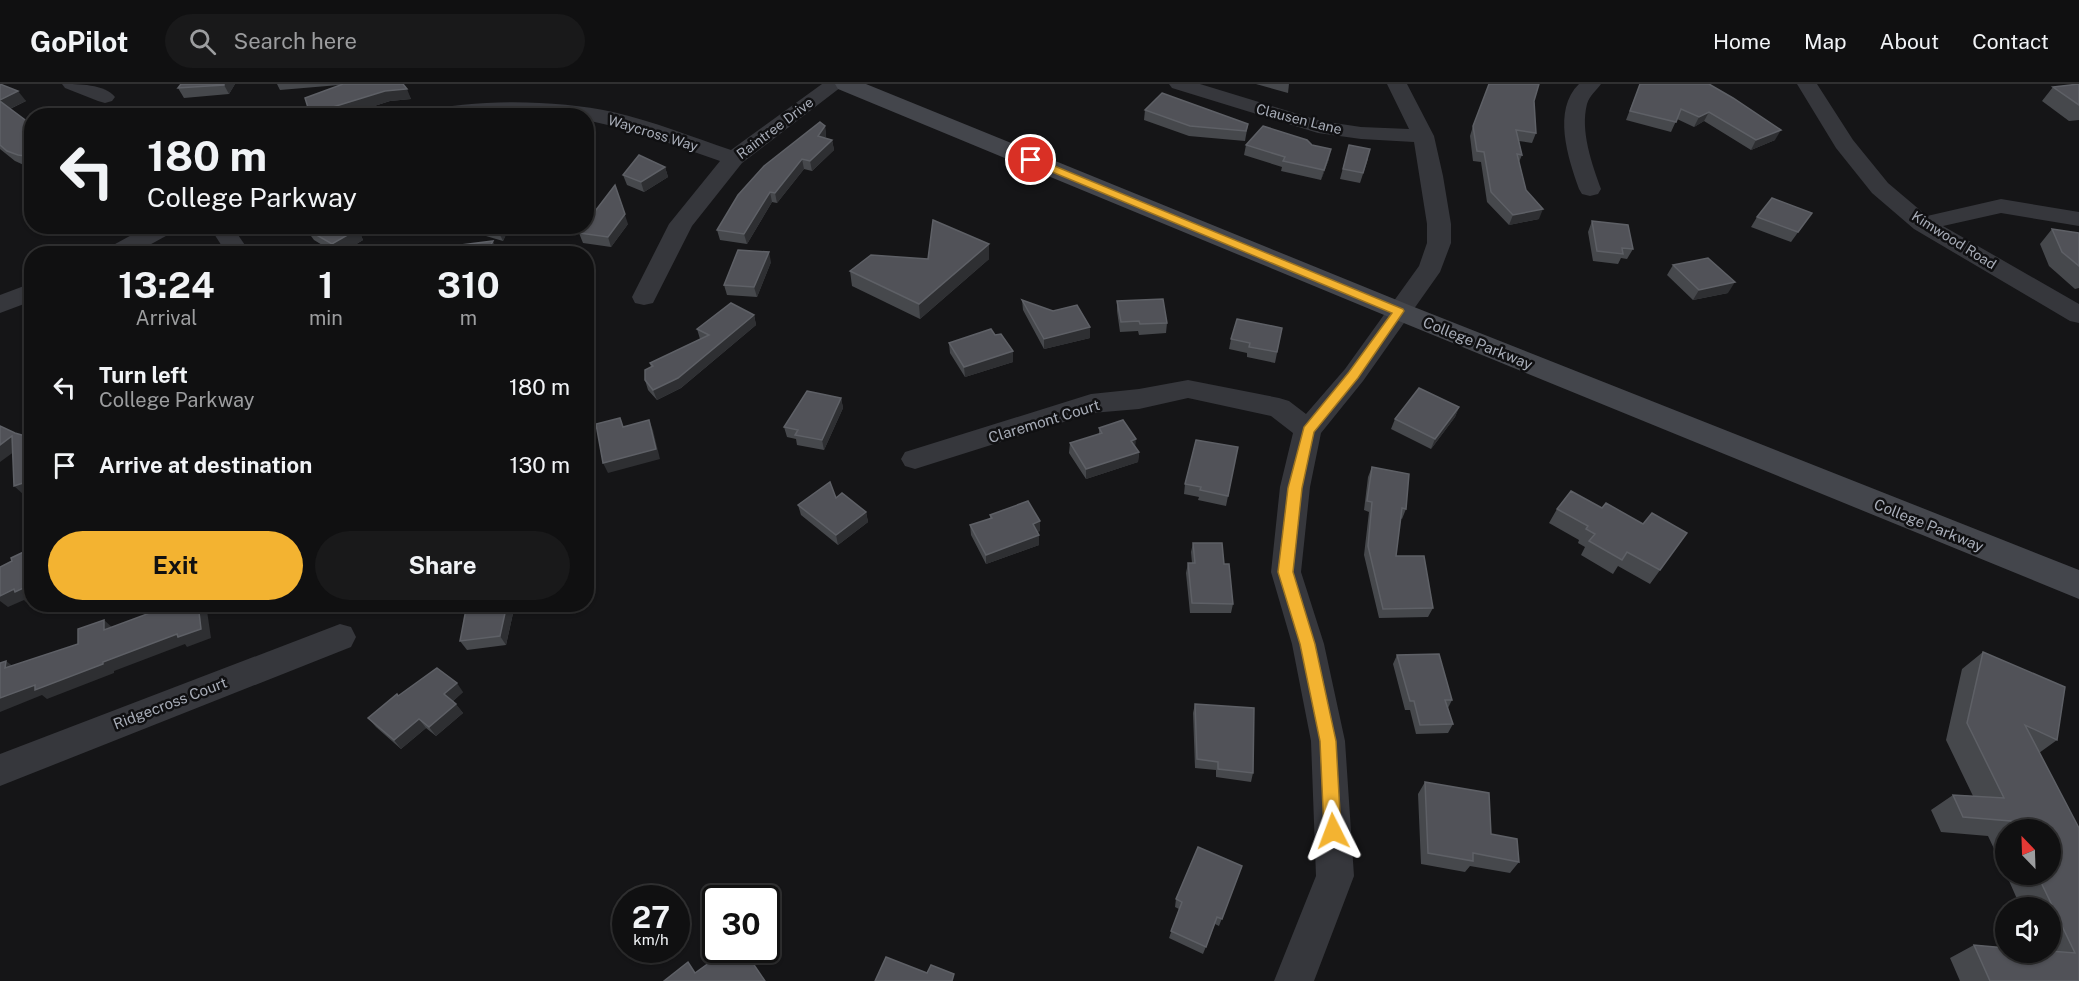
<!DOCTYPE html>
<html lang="en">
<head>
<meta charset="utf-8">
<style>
  body { margin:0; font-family:"Public Sans",sans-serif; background:#19191a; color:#f1f3f6; height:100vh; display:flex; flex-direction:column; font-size:22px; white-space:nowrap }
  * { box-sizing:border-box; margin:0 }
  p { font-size:20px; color:#9c9d9f }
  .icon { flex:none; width:33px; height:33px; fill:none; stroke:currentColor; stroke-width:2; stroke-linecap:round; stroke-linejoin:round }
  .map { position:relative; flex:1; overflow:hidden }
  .sheet { position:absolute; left:24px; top:162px; width:570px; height:366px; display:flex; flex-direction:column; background:#101011; border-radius:24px; box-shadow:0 2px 4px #0004,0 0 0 2px #303031 }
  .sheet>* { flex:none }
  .banner { position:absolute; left:24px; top:24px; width:570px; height:126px; border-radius:24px; box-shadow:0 2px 4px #0004,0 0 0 2px #303031; background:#101011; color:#f1f3f6; overflow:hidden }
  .needle { width:39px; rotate:337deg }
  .buttons { position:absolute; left:1995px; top:735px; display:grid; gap:12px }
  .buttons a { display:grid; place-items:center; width:66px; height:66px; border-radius:50%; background:#101011; box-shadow:0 2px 4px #0004,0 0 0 2px #303031; font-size:30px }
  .speed { position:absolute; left:612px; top:801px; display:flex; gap:12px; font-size:30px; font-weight:700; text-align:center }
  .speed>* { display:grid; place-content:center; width:78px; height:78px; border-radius:50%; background:#101011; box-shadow:0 2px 4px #0004,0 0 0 2px #303031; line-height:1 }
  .speed small { font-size:15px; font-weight:400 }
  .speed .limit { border:3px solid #111; border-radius:9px; background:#fff; color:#111 }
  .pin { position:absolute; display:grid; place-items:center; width:51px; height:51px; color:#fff; margin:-26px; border:3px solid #fff; border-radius:50%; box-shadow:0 2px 6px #0007 }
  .me { position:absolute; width:66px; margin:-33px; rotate:357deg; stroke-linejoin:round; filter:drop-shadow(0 0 4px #0008) }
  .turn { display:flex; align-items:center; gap:21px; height:126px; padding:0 24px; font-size:27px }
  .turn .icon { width:78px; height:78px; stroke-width:2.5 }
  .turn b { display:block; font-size:42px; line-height:51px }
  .eta { display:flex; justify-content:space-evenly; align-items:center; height:102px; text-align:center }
  .eta b { font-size:36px; font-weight:700; line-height:42px }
  .action { display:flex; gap:12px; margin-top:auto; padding:12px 24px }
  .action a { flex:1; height:69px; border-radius:36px; background:#f3b331; color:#111; font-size:24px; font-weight:700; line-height:69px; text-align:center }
  .action a+a { background:#19191a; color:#f1f3f6 }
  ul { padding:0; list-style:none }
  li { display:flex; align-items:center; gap:18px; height:78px; padding:0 24px }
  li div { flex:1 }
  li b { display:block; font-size:22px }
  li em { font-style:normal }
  header { display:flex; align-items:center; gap:36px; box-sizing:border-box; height:84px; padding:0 30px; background:#101011; border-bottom:2px solid #303031 }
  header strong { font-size:28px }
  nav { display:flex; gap:33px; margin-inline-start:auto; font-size:21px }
  .search { width:420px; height:54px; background:#19191a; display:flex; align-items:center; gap:15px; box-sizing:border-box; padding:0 21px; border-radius:33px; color:#9c9d9f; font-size:22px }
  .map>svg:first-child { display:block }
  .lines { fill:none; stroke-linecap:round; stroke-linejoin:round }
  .minor { fill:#36373c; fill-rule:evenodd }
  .secondary { fill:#44464c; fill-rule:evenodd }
  .wall { fill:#46484c }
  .shaded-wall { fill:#2e2f32 }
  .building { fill:#515258; stroke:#5e6066; stroke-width:1.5 }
  .route { fill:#f3b331; stroke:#9e7420; stroke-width:1.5 }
  .labels { text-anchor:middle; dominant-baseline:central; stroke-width:5; stroke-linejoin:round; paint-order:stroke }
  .far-street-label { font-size:14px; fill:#a7acb7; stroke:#101012 }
  .street-label { font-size:15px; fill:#a7acb7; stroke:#101012 }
</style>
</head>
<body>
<header>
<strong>GoPilot</strong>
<div class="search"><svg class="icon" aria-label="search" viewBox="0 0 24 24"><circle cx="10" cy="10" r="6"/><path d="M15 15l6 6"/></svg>Search here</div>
<nav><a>Home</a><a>Map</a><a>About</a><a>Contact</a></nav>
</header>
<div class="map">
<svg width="2079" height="897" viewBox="0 0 2079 897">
  <rect width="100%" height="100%" fill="#151517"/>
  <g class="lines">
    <g class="minor">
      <path d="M 62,0 C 78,0 105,0 115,13 L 112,17 L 105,19 L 98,17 L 65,4 Z"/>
      <path d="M 822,0 L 845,0 L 742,79 L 692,142 L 653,219 L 644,221 L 635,219 L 632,213 L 669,140 L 720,77 L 634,47 L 586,36 L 586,32 L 418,32 L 421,28 C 476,14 558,16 613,28 C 653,37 692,53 731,66 Z"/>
      <polygon points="1169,0 1200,0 1321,37 1361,43 1409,45 1387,0 1407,0 1434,52 1443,92 1451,140 1451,159 1440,188 1363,297 1321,349 1310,403 1301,488 1324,560 1345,657 1354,792 1314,897 1274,897 1316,792 1311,657 1292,560 1271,488 1280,403 1293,349 1271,332 1188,314 1139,325 1092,329 915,385 905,382 901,375 905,368 1091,310 1139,305 1188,296 1279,314 1289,317 1306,330 1345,285 1419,182 1427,159 1427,140 1414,58 1361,55 1318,49 1172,4"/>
      <path d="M 1579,0 L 1601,0 C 1596,7 1590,11 1587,20 C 1580,47 1592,80 1601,105 L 1598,110 L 1590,112 L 1582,110 L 1579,105 C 1568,74 1552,26 1579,0 Z"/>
      <polygon points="1797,0 1817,0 1853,56 1888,99 1927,132 2001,115 2079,128 2079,142 2001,129 1943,142 2079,220 2079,239 2070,237 1914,145 1872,109 1836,64"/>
      <polygon points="148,142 178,142 175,147 133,170 102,170 106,165"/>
      <polygon points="209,142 232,142 251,170 227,170"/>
      <polygon points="32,199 32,217 0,229 0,211"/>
      <polygon points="340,540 351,543 356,553 351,563 0,702 0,670"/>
    </g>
    <polygon class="secondary" points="835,0 866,0 1409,221 2079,486 2079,515 1389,233 838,5"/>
  </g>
  <g class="wall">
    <polygon points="0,0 26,17 10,25 32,41 32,82 26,82 15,77 0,65"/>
    <polygon points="181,0 235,0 229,10 184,14 178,4"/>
    <polygon points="277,0 403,0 411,15 390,17 343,32 311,32 339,1 280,6"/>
    <polygon points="1256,0 1289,0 1288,9"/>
    <polygon points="1640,0 1709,0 1775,56 1751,66 1704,37 1694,43 1677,35 1671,48 1626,36"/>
    <polygon points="2079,0 2079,36 2069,37 2042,17 2053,3"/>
    <polygon points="1534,17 1536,49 1532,59 1519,57 1522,71 1519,78 1526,106 1539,135 1509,141 1487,118 1481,78 1473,77 1470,52 1473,42"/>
    <polygon points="1145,26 1248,40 1245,57 1189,52 1144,36"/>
    <polygon points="825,42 826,52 825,54 832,56 834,66 812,87 804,85 777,119 772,118 747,160 720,156 717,146"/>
    <polygon points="1246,61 1312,61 1329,75 1321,96 1281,87 1282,83 1244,71"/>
    <polygon points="1349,61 1368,75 1360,99 1340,95"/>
    <polygon points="665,83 668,93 644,108 627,101 623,91"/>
    <polygon points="1812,129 1791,158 1751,143 1757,133"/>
    <polygon points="1592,137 1633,165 1627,175 1621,174 1618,180 1593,177 1588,148"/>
    <polygon points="628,140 611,163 583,159 579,149"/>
    <polygon points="295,142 352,142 358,145 363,156 340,170 337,170 314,156 311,152"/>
    <polygon points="452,142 510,142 503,157"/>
    <polygon points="2052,145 2079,149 2079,204 2075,205 2049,182 2040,160"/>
    <polygon points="928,175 989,175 920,235 852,202 850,187"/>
    <polygon points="771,178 757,213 727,211 724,201"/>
    <polygon points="1673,181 1728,209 1693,216 1667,191"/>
    <polygon points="1022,216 1090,243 1090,254 1044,265 1023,226"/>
    <polygon points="1117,217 1167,239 1166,249 1139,251 1138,247 1120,248 1117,227"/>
    <polygon points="754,231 756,241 681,304 657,316 648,306 645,296 651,283 650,279 700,255 697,245"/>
    <polygon points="1282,244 1275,279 1247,273 1247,269 1229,265 1231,255"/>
    <polygon points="995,251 1013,267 1013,278 965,293 950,269 949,259"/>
    <polygon points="841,314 843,324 824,366 797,361 796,355 787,353 784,343"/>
    <polygon points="1459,323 1455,333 1431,365 1391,345 1395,335"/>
    <polygon points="1099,344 1139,368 1138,378 1086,395 1069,369 1070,359 1099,350"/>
    <polygon points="1238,363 1226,422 1198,416 1199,413 1184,410 1185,400"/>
    <polygon points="1372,383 1406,425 1402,435 1400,434 1396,472 1433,524 1428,533 1379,534 1364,471 1369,428 1364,426 1368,393"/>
    <polygon points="836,414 866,428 868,438 838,461 801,431 798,421"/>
    <polygon points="1602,424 1643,440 1687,449 1650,500 1618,482 1613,490 1581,471 1585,463 1578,459 1579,456 1549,439 1557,425"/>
    <polygon points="990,431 1040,447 1037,448 1039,461 986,480 971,451 970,441 990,435"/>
    <polygon points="1193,459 1224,480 1233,520 1231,529 1190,529 1186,489 1188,479 1192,479 1191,468"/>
    <polygon points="515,520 506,561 467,566 460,557"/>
    <polygon points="1983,568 2057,656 2039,669 2079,744 2079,897 1960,897 1950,874 1974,861 2050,868 2050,824 2021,824 2006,790 2050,790 2050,746 2006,746 2006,790 1988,752 1941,748 1931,726 1953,711 1973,712 1946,656 1962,585"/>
    <polygon points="1397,571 1452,616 1448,624 1453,640 1448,649 1416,650 1410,626 1405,626 1393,580"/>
    <polygon points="463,608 453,617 463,629 436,652 426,644 401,665 376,643 368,634 398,612"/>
    <polygon points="1195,620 1253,689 1251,698 1216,693 1216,686 1195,684 1193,629"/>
    <polygon points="1425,698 1491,750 1519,778 1510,789 1470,782 1465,788 1421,780 1418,710"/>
    <polygon points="1242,782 1219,842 1215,840 1203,870 1169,854 1179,825 1175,823 1176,815"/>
  </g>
  <g class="shaded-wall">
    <polygon points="224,0 235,0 229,10 224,1"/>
    <polygon points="407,5 411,15 390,17 343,32 311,32 310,30 385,7"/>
    <polygon points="18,7 26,17 7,26 0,18 0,16"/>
    <polygon points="1709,28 1704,37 1694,43 1699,33"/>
    <polygon points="825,42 826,52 820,62 818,52"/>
    <polygon points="1781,46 1775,56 1751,66 1756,56"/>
    <polygon points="832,56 834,66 812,87 810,77"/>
    <polygon points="1331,65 1329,75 1321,96 1324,86"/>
    <polygon points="802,75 804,85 777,119 775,109"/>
    <polygon points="665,83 668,93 644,108 641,98"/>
    <polygon points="615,101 628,140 611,163 608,153"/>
    <polygon points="770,108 772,118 747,160 744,150"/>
    <polygon points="1543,125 1539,135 1509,141 1513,131"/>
    <polygon points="501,142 510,142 503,157 498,147"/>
    <polygon points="358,145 363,156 340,170 338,170 332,160"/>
    <polygon points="493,157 497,167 496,170 486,170"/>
    <polygon points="989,160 989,175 920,235 919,220"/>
    <polygon points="769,168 771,178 757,213 754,203"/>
    <polygon points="1735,198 1728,209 1693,216 1699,206"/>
    <polygon points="754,231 756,241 681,304 657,316 653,306"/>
    <polygon points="1090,243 1090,254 1044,265 1044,255"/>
    <polygon points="1013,267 1013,278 965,293 964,283"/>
    <polygon points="841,314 843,324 824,366 822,356"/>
    <polygon points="1459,323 1455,333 1431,365 1435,355"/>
    <polygon points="649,336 653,346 660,375 608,389 603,379"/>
    <polygon points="12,352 22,362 0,378 0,361"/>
    <polygon points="1136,355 1135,365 1131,357"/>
    <polygon points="1139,368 1138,378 1086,395 1086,385"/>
    <polygon points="23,399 24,411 14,402"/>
    <polygon points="32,410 32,420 23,413"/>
    <polygon points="866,428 868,438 838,461 836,451"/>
    <polygon points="1040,437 1040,447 1033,449 1033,440"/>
    <polygon points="1039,451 1039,461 986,480 986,471"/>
    <polygon points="32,500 32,515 26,518 24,516 8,523 0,517 0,512 14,505"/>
    <polygon points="198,520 206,520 211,554 187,563 185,560 114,587 114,589 47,615 42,611 0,628 0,614 35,601 103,578"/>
    <polygon points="507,520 515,520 506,561 500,552"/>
    <polygon points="104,536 114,545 104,546"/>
    <polygon points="6,577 18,586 5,584"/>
    <polygon points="457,599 463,608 451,619 444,610"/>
    <polygon points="456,620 463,629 436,652 429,643"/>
    <polygon points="419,635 426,644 401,665 394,656"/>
  </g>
  <g class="building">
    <polygon points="0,0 18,7 0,16"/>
    <polygon points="181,0 224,0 224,1 178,4"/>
    <polygon points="343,0 403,0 407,5 385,7 310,30 305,14"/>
    <polygon points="1489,0 1539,0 1534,17 1536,49 1516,46 1522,71 1517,70 1526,106 1543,125 1513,131 1491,108 1484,68 1477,67 1473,42"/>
    <polygon points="1640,0 1709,0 1733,14 1781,46 1756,56 1709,28 1699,33 1681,25 1676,38 1630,27"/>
    <polygon points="2079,0 2079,21 2053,3"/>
    <polygon points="1162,9 1248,40 1246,47 1190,42 1145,26"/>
    <polygon points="0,17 32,41 32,73 18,71 7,67 0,61"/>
    <polygon points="820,38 825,42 818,52 832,56 810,77 802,75 775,109 770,108 744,150 717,146 738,111 764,82"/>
    <polygon points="1263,42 1307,56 1312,61 1331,65 1324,86 1283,77 1285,73 1246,61"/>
    <polygon points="1349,61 1370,65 1363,89 1343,85"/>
    <polygon points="639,71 665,83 641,98 623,91"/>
    <polygon points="615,101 625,130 608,153 579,149 584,142 586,142 586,139"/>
    <polygon points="1772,114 1812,129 1798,148 1757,133"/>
    <polygon points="933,136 989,160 919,220 850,187 871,171 928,175"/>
    <polygon points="1592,137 1628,141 1633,165 1622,164 1623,170 1597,167"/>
    <polygon points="307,142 352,142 358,145 332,160 308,146 310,144"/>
    <polygon points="482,142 501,142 498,147"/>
    <polygon points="2052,145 2079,149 2079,182 2062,168"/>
    <polygon points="493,157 486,170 456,170 461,161"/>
    <polygon points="738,166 769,168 754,203 724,201"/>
    <polygon points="393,168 392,170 378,170"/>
    <polygon points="1708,174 1735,198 1699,206 1673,181"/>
    <polygon points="1163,215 1167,239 1140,240 1139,237 1121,238 1117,217"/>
    <polygon points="1022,216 1053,227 1077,221 1090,243 1044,255"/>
    <polygon points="731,219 754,231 678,294 653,306 645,296 645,286 653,282 650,279 709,251 697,245"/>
    <polygon points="1237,235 1282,244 1277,268 1249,263 1250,259 1231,255"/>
    <polygon points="991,245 995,251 1001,250 1013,267 964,283 949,259"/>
    <polygon points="1419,304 1459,323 1435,355 1395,335"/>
    <polygon points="807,307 841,314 822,356 795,351 798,346 784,343"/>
    <polygon points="620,334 623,343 649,336 656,365 603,379 596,340"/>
    <polygon points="1123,336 1136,355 1131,357 1139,368 1086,385 1070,359 1102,349 1099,344"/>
    <polygon points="0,342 15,349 32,354 32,410 23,413 23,399 14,402 12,352 0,361"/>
    <polygon points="1196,356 1238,363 1228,412 1200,406 1201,403 1185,400"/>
    <polygon points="1372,383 1409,390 1406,425 1402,424 1396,472 1424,472 1433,524 1383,525 1368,462 1372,418 1367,417"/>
    <polygon points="830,398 836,414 842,409 866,428 836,451 798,421"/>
    <polygon points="1571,407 1602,424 1606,419 1643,440 1652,429 1687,449 1660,486 1627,468 1622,476 1589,457 1595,450 1586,445 1588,442 1557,425"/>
    <polygon points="1028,417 1040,437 1033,440 1039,451 986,471 970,441 992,434 990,431"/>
    <polygon points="1193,459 1222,459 1224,480 1229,480 1233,520 1192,519 1188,479 1195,479"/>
    <polygon points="32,464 32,500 15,508 14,505 0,512 0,483 12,477 11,474"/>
    <polygon points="174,520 198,520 201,545 178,553 177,550 103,578 103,580 35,606 35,601 0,614 0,579 6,577 5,584 78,560 78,545 104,536 104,546"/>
    <polygon points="467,520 507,520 500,552 460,557"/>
    <polygon points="1983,568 2065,603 2057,656 2025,641 2079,744 2079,897 1990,897 1974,861 2006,864 2006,868 2050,868 2050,867 2075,869 2037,790 2050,790 2050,746 2015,746 2011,737 1963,733 1953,711 2004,714 1967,639"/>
    <polygon points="1439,570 1452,616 1445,616 1453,640 1420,641 1414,617 1410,617 1397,571"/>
    <polygon points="437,584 457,599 444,610 456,620 429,643 419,635 394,656 368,634 397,610 398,612"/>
    <polygon points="1195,620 1254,624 1253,689 1218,685 1218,678 1197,675"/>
    <polygon points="1425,698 1489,709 1491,750 1517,755 1519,778 1473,769 1473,777 1428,769"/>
    <polygon points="1198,763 1242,782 1222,835 1217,833 1206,863 1171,847 1182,818 1176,815"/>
    <polygon points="727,866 744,866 765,897 664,897 688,878 695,889"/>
    <polygon points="886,873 927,889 931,881 954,890 952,897 875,897"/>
  </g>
  <polygon class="route" points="1028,74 1035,74 1403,225 1404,227 1358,294 1314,348 1302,404 1293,488 1315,560 1336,657 1341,747 1339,753 1333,755 1327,753 1324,747 1320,657 1300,560 1278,488 1288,404 1304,343 1349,288 1392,229 1028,78"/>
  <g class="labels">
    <g class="far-street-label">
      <text transform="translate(1299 35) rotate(14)">Clausen Lane</text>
      <text transform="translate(775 44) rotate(-37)">Raintree Drive</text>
      <text transform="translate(653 49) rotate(17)">Waycross Way</text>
      <text transform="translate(1954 156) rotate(32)">Kimwood Road</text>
    </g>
    <g class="street-label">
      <text transform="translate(1478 259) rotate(22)">College Parkway</text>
      <text transform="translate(1044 337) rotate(-17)">Claremont Court</text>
      <text transform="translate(1929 441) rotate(22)">College Parkway</text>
      <text transform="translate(170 619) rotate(-21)">Ridgecross Court</text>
    </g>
  </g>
</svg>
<div class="buttons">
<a><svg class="needle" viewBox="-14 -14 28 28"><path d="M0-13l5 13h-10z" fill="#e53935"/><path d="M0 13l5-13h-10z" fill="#9c9d9f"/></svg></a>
<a><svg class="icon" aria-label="sound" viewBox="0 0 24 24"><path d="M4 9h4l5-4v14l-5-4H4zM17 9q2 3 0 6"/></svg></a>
</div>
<div class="speed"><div>27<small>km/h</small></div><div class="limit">30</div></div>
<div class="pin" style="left:1031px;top:76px;background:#d93025"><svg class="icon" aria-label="arrive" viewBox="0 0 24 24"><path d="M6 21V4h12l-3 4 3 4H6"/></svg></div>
<svg class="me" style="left:1333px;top:747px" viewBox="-20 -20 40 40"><path d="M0-17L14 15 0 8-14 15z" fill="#f3b331" stroke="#fff" stroke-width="4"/></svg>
<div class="banner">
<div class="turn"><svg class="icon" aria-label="left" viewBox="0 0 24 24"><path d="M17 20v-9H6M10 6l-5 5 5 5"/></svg><div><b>180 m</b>College Parkway</div></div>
</div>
<section class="sheet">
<div class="eta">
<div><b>13:24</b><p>Arrival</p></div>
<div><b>1</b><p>min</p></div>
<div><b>310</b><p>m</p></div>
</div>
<ul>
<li><svg class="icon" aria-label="left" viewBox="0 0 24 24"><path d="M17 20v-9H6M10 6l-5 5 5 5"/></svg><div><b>Turn left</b><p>College Parkway</p></div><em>180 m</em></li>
<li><svg class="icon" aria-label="arrive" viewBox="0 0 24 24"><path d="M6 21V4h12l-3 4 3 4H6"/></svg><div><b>Arrive at destination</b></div><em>130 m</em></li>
</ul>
<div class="action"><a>Exit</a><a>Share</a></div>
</section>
</div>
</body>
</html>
